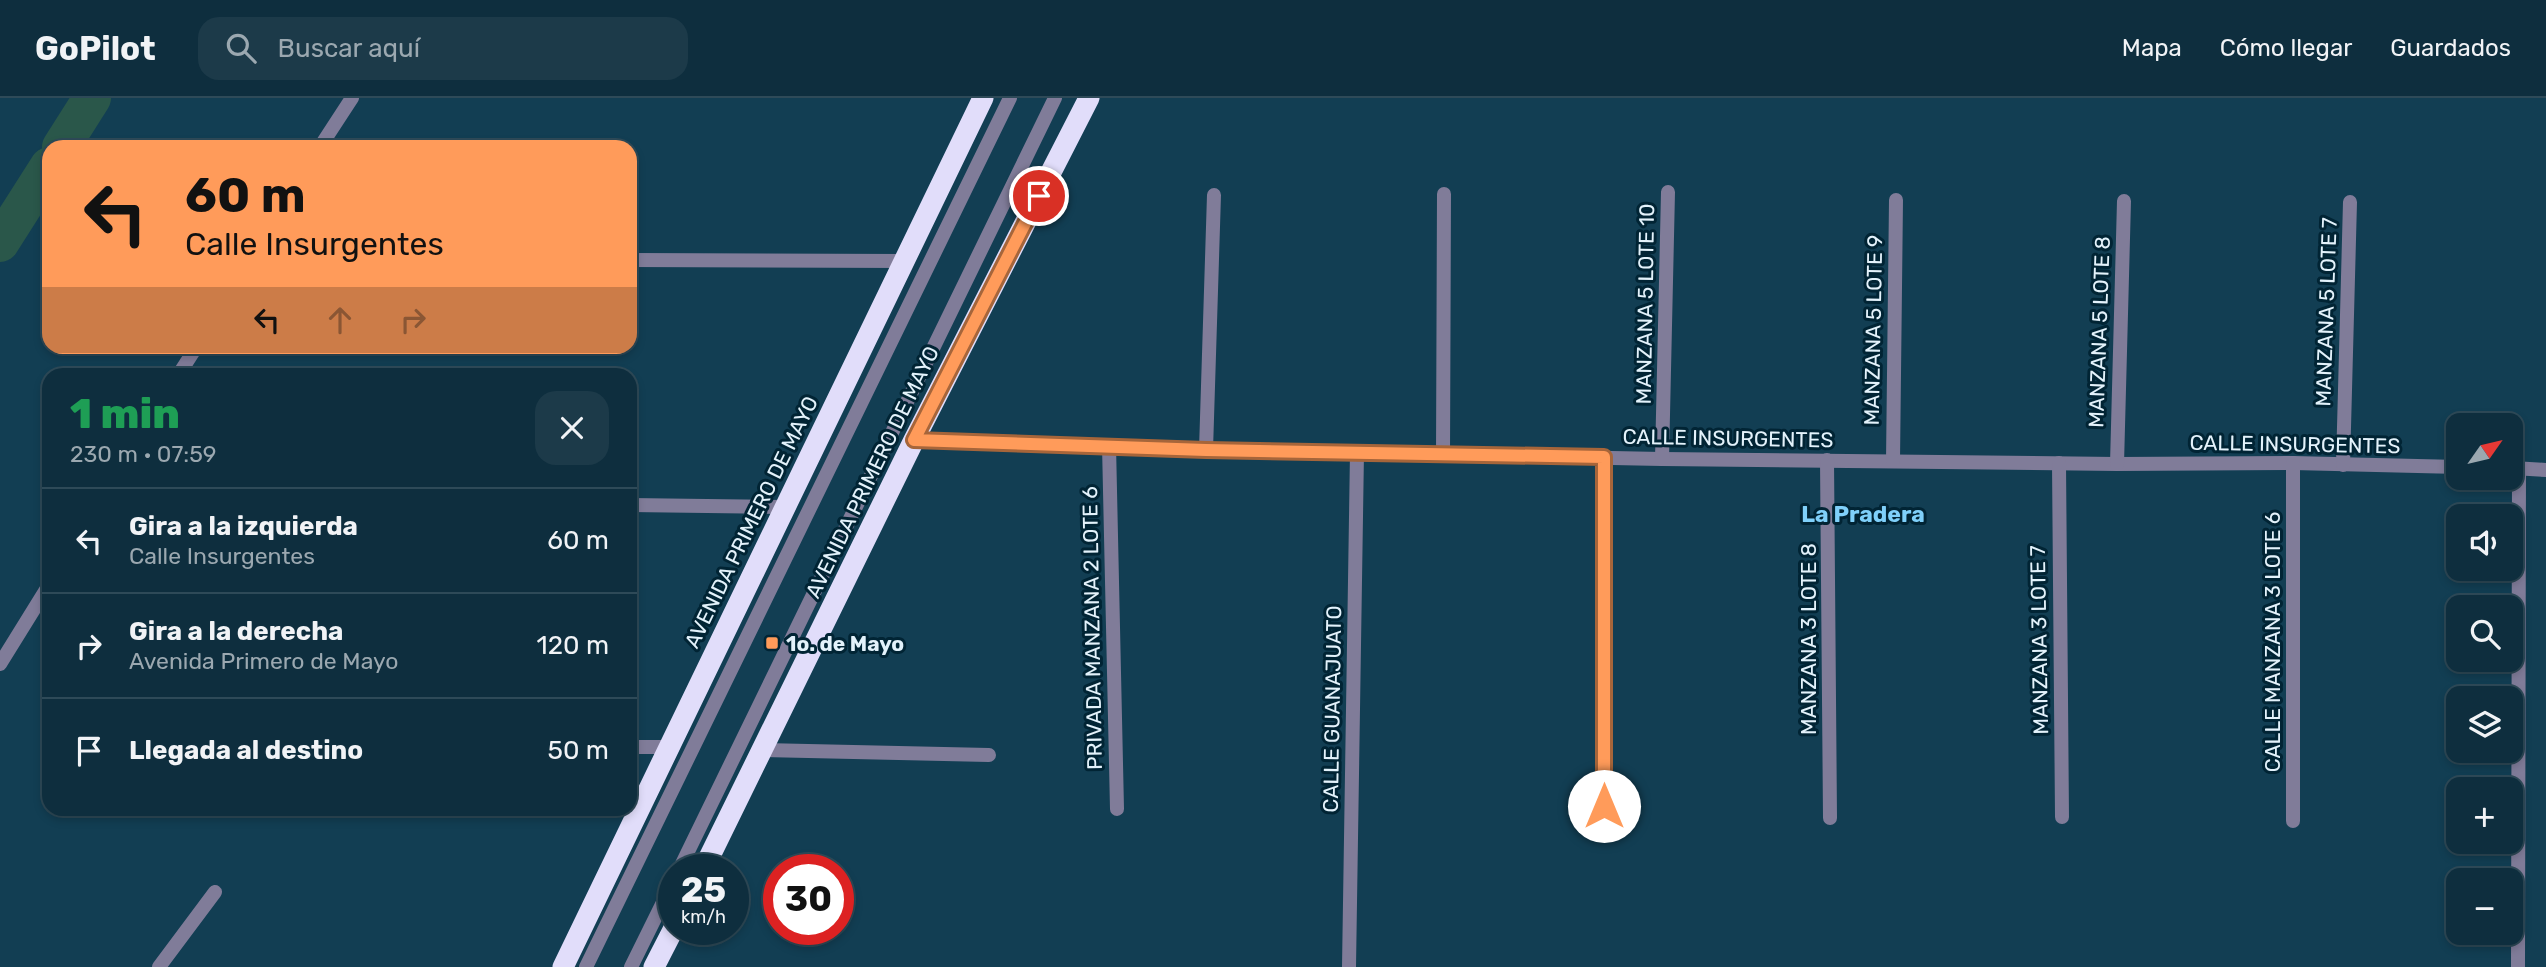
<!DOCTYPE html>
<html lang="es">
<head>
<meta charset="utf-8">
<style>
  body { margin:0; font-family:Rubik,sans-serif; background:#1c3a49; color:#f1f3f6; height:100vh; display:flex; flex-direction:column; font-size:26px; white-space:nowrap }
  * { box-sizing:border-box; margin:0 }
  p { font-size:23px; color:#9ba8b0 }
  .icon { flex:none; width:38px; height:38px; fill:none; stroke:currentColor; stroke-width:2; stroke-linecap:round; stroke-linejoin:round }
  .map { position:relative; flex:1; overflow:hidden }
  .drawer { position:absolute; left:42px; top:270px; width:595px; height:448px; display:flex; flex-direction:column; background:#0e2e3e; border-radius:21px; box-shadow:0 4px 10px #0003,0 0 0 2px #2e4a58 }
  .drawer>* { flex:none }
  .banner { position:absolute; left:42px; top:42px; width:595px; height:214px; border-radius:21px; box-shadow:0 4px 10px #0003,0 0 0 2px #2e4a58; background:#ff9b5a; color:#111; overflow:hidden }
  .needle { width:46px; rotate:56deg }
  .fabs { position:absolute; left:2446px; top:315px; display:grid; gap:14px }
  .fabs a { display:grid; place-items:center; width:77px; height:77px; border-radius:14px; background:#0e2e3e; box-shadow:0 4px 10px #0003,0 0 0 2px #2e4a58; font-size:35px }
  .speed { position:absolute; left:658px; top:756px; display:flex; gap:14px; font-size:35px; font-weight:700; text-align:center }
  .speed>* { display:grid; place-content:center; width:91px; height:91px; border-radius:50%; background:#0e2e3e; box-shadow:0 4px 10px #0003,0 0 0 2px #2e4a58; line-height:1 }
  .speed small { font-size:18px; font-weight:400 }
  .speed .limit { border:10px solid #d22; background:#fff; color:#111 }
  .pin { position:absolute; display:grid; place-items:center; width:60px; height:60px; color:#fff; margin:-30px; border:4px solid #fff; border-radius:50%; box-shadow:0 2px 7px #0007 }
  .me { position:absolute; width:77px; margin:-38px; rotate:0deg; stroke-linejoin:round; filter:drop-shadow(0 0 5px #0008) }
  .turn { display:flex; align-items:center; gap:24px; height:147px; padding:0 28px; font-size:32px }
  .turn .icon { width:91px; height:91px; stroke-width:2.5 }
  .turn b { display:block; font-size:49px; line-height:60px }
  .lanes { display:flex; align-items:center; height:66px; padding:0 28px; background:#0003; justify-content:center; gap:35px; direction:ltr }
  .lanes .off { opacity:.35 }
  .round { display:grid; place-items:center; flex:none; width:74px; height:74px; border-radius:21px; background:#1c3a49 }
  .summary { display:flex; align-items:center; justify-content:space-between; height:119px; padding:0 28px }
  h1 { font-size:42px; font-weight:800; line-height:52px; color:#1e9e55 }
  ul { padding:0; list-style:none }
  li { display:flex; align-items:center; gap:21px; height:105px; padding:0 28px; border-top:2px solid #2e4a58 }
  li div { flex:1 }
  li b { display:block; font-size:26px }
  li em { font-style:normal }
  header { display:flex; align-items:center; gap:42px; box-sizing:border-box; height:98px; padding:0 35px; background:#0e2e3e; border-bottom:2px solid #2e4a58 }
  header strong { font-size:33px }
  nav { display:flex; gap:38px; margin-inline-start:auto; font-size:24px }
  .search { width:490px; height:63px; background:#1c3a49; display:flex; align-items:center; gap:18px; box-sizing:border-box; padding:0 24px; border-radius:21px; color:#9ba8b0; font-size:26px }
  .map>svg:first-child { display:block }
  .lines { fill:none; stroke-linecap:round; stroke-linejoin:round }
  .canal { stroke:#2a574a; stroke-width:38 }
  .lane { stroke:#807c99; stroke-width:14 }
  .street { stroke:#807c99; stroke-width:14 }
  .highway { stroke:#e1ddfa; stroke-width:21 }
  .route-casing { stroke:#a6653a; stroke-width:18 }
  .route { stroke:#ff9b5a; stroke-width:12 }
  .poi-dot { fill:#ff9b5a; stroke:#012434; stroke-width:2.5 }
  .labels { text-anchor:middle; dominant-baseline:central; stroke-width:6; stroke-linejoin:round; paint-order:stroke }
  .street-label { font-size:21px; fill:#e3f2fb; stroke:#012434 }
  .poi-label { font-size:21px; font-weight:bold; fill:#e3f2fb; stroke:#012434; text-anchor:start }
  .neighbourhood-label { font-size:23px; font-weight:bold; fill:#7fd0fa; stroke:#012434 }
</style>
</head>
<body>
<header>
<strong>GoPilot</strong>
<div class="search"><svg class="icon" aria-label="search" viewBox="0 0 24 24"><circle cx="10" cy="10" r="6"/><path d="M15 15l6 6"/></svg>Buscar aquí</div>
<nav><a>Mapa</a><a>Cómo llegar</a><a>Guardados</a></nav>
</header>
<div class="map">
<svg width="2546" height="869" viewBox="0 0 2546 869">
  <rect width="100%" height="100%" fill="#123e53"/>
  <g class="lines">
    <g class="canal">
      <polyline points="61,49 92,0"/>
      <polyline points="0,145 49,68"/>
    </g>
    <g class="lane">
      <polyline points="679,772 1055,0"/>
      <polyline points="586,869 1010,0"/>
      <polyline points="631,869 674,782"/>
    </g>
    <g class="street">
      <polyline points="320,49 352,0"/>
      <polyline points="630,162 904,163"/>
      <polyline points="179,276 197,248"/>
      <polyline points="914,342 1206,352 1662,361 2117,366 2293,365 2459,369"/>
      <polyline points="1109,347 1117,711"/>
      <polyline points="1206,352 1214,97"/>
      <polyline points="1443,356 1444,96"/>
      <polyline points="1662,361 1668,94"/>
      <polyline points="1827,362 1830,720"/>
      <polyline points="1893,363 1896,102"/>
      <polyline points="2059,365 2062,719"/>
      <polyline points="2293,365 2293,723"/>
      <polyline points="2117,366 2124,103"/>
      <polyline points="2343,367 2350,104"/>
      <polyline points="2513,370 2546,372"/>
      <polyline points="630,407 785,409"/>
      <polyline points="0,566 49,487"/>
      <polyline points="630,649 669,649"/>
      <polyline points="763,652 989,657"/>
      <polyline points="1604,708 1604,359"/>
      <polyline points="159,869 215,794"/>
      <polyline points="1349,869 1357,354"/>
      <polyline points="2518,869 2519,370"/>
    </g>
    <g class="highway">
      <polyline points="703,772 914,342 1089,0"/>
      <polyline points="563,869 983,0"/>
      <polyline points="654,869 674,830"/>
    </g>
  </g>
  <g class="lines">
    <g class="route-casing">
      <polyline id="route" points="1039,98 914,342 1206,352 1604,359 1604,708"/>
    </g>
    <use href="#route" class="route"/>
  </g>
  <rect class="poi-dot" x="765" y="538" width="14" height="14" rx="3.5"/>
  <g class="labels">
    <g class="street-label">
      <text transform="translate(1645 206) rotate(-89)">MANZANA 5 LOTE 10</text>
      <text transform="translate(2326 214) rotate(-88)">MANZANA 5 LOTE 7</text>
      <text transform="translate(1873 232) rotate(-89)">MANZANA 5 LOTE 9</text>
      <text transform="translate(2099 234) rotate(-88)">MANZANA 5 LOTE 8</text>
      <text transform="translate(1728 340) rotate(1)">CALLE INSURGENTES</text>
      <text transform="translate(2295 346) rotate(1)">CALLE INSURGENTES</text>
      <text transform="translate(872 374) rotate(-64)">AVENIDA PRIMERO DE MAYO</text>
      <text transform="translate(751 424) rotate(-64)">AVENIDA PRIMERO DE MAYO</text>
      <text transform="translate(1092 530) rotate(-91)">PRIVADA MANZANA 2 LOTE 6</text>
      <text transform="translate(1808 541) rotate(-90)">MANZANA 3 LOTE 8</text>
      <text transform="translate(2039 542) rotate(-91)">MANZANA 3 LOTE 7</text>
      <text transform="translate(2272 544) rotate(-90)">CALLE MANZANA 3 LOTE 6</text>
      <text transform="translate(1332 611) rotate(-89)">CALLE GUANAJUATO</text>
    </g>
    <g class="poi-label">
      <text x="786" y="545">1o. de Mayo</text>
    </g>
    <g class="neighbourhood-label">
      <text x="1863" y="416">La Pradera</text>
    </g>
  </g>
</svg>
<div class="fabs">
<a><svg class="needle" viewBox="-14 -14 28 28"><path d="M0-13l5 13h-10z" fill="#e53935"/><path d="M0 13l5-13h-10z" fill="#9ba8b0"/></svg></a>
<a><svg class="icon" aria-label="sound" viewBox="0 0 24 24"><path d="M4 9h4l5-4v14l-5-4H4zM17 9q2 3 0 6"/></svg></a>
<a><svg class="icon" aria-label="search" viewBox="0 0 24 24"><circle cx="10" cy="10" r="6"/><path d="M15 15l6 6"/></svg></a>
<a><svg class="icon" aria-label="layers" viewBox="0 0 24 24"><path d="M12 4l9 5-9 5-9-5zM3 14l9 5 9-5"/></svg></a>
<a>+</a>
<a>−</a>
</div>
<div class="speed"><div>25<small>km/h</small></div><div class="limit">30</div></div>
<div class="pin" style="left:1039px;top:98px;background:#d93025"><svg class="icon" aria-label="arrive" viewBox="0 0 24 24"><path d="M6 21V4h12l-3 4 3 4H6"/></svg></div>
<svg class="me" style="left:1604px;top:708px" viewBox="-20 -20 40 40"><circle r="19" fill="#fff"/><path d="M0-13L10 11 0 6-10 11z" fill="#ff9b5a"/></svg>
<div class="banner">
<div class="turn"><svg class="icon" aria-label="left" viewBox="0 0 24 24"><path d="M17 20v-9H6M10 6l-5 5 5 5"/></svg><div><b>60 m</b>Calle Insurgentes</div></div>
<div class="lanes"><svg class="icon" aria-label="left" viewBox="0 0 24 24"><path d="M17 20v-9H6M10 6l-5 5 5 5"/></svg><svg class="icon off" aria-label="ahead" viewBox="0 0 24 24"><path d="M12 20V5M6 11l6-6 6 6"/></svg><svg class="icon off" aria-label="right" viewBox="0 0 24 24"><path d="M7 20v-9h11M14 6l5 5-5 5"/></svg></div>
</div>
<section class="drawer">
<div class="summary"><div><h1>1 min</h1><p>230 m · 07:59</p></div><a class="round"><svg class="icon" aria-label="close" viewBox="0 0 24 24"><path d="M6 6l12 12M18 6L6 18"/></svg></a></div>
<ul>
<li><svg class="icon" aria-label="left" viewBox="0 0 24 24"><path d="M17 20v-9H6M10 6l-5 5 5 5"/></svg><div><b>Gira a la izquierda</b><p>Calle Insurgentes</p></div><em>60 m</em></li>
<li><svg class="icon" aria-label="right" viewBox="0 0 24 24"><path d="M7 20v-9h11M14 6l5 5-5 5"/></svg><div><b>Gira a la derecha</b><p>Avenida Primero de Mayo</p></div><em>120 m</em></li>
<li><svg class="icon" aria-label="arrive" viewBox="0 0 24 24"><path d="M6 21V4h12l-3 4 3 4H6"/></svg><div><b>Llegada al destino</b></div><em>50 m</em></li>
</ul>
</section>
</div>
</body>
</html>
